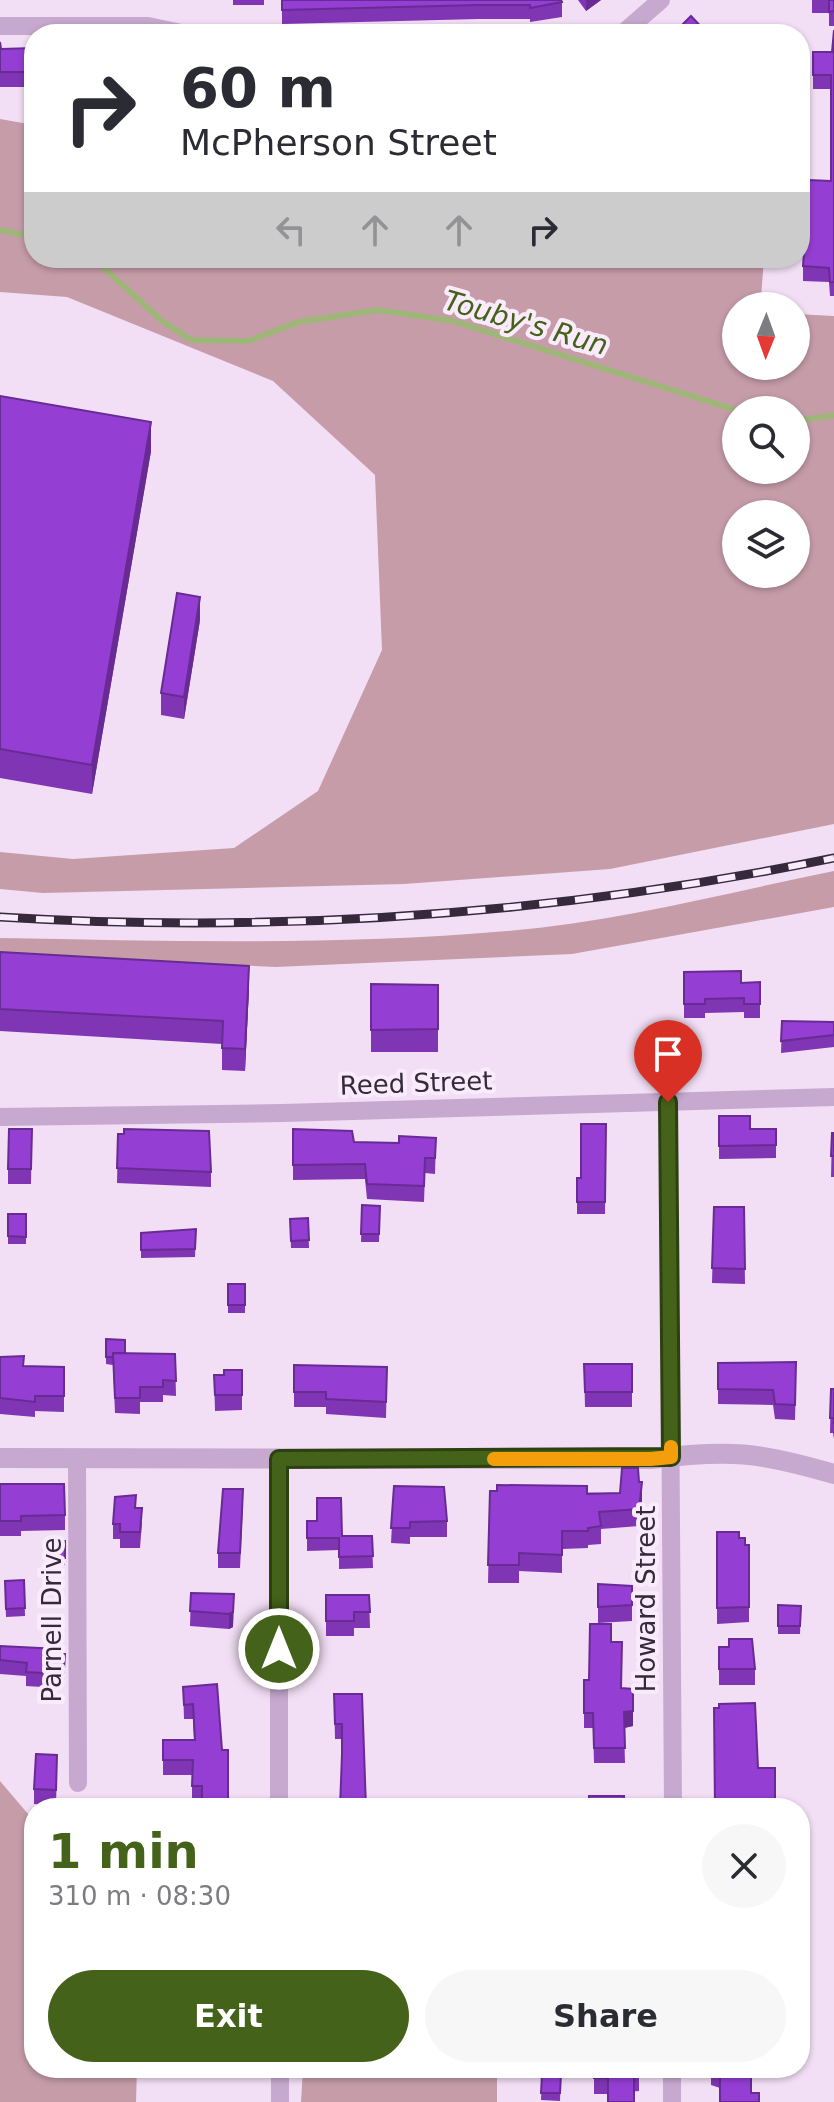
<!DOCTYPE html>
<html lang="en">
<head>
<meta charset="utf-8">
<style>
  body { margin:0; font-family:"DejaVu Sans",sans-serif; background:#f7f7f7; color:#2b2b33; height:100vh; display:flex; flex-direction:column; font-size:30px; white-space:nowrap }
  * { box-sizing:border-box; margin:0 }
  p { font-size:26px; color:#7c7c81 }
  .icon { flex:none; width:44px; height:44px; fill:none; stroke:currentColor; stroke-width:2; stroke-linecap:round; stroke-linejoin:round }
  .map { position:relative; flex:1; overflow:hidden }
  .side { position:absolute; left:24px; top:1798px; width:786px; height:280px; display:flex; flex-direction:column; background:#fff; border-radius:32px; box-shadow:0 2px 6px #0004 }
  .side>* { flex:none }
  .top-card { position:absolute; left:24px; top:24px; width:786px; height:244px; border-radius:32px; box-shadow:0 2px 6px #0004; background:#fff; color:#2b2b33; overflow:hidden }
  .needle { width:52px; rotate:181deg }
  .fabs { position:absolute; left:722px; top:292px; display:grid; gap:16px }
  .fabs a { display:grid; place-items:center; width:88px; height:88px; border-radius:50%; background:#fff; box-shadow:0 2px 6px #0004; font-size:40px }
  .pin { position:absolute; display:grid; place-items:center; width:68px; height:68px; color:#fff; margin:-82px -34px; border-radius:50% 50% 50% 0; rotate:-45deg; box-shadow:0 0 8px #0007 }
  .pin .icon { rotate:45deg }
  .me { position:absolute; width:88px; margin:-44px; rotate:0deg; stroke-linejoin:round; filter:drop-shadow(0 0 6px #0008) }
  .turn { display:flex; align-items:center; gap:28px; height:168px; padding:0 24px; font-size:36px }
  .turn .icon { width:104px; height:104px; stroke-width:2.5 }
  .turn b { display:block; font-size:56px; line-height:68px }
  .lanes { display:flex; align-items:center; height:76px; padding:0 24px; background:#0003; justify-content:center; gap:40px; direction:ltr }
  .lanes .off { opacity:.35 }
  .round { display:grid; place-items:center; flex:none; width:84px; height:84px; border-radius:42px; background:#f7f7f7 }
  .headline { display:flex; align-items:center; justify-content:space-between; height:136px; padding:0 24px }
  h1 { font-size:48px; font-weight:800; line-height:60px; color:#446219 }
  .primary-button { display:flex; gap:16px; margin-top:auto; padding:16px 24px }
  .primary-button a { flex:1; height:92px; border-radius:48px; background:#446219; color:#fff; font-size:32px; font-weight:800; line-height:92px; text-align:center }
  .primary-button a+a { background:#f7f7f7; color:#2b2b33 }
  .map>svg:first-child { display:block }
  .green { fill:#c69ca9; fill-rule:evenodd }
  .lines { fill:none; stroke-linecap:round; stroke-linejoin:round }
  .stream { stroke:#9fb679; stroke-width:6 }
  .minor { stroke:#c7a8cf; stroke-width:18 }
  .tertiary { stroke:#c7a8cf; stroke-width:20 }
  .rail-casing { stroke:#35293b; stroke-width:9 }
  .rail { stroke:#faebfc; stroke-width:6; stroke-dasharray:18; stroke-linecap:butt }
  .wall { fill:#8035b5 }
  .shaded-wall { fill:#682b94 }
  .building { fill:#953ed3; stroke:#682b94; stroke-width:2 }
  .route-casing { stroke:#2c4010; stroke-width:20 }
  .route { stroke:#446219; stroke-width:14 }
  .slow { stroke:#f59e0b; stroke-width:14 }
  .labels { text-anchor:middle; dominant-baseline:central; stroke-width:8; stroke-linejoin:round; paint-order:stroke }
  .street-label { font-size:26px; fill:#35293b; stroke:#faebfc }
  .water-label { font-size:28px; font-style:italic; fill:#446219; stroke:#faebfc }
</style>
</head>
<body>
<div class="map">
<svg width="834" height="2102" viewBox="0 0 834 2102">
  <rect width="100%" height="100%" fill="#f2def5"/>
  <g class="green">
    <path d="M 0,119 L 34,125 L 34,258 L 764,258 L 761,298 L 773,306 L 736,306 L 736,366 L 796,366 L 796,314 L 834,316 L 834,824 L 610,869 L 404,884 L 43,893 L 0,889 L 0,852 L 73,859 L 234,848 L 318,791 L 382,650 L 375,475 L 273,381 L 67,297 L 0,292 ZM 796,410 L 796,470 L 736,470 L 736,410 ZM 736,514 L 796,514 L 796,574 L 736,574 Z"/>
    <path d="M 834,871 L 834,907 L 572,954 L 275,967 L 0,953 L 0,938 C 169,941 339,946 507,931 C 617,922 726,893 834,871 Z"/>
    <polygon points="0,1781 34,1821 34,2068 137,2068 136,2102 0,2102"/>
    <polygon points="303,2068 497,2068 497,2102 301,2102"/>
  </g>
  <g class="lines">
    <g class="stream">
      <polyline points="0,230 34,237"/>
      <polyline points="93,258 162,321 191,340 249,341 298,322 378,310 453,321 736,410"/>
      <polyline points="796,421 834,415"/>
    </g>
    <g class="minor">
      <polyline points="0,26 148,26 186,34"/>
      <polyline points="622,34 661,0"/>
      <polyline points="668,1102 673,1808"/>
      <polyline points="0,1117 283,1113 834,1097"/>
      <polyline points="77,1458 78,1783"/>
      <polyline points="279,1459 279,1808"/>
      <polyline points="280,2068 280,2102"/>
      <polyline points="672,2102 672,2068"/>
    </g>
    <path class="tertiary" d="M 0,1458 L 651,1459 C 729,1449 759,1452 834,1474"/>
    <g class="rail-casing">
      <path id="rail" d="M 0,917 C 280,934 560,914 834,858"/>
    </g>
    <use href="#rail" class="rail"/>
  </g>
  <g class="wall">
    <rect x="233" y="0" width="31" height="5"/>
    <polygon points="282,0 562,2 562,17 530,22 530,19 478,19 282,24"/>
    <polygon points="578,0 601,0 586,11"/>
    <polygon points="812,0 834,0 834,26 829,26 829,13 812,13"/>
    <polygon points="834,31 834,296 830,296 829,282 803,281 803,266 831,181 831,89 813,89 813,52 832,52"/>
    <polygon points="0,42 1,49 34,48 34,87 0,87"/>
    <polygon points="0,396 151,451 92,794 0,778"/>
    <polygon points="200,620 184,719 161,715 161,693"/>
    <polygon points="0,952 249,989 245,1071 222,1070 222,1044 0,1031"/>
    <polygon points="684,972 741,983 760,982 760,1018 744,1018 744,1012 705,1013 705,1018 684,1018"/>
    <polygon points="371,984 438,985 438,1052 371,1052"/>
    <polygon points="782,1021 834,1022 834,1047 781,1053"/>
    <polygon points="719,1116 750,1129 776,1129 776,1158 719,1159"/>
    <polygon points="606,1124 605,1214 577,1214 577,1178 581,1178"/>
    <polygon points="32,1129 31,1184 8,1184 8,1169"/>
    <polygon points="293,1129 354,1142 399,1143 436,1138 435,1174 425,1173 424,1202 367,1199 365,1179 293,1180"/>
    <polygon points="832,1133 834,1133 834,1177 831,1177"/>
    <polygon points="118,1134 211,1172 211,1187 117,1183"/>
    <polygon points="362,1205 380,1206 379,1242 361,1242"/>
    <polygon points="714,1207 744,1207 745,1284 712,1283"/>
    <rect x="8" y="1214" width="18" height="30"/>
    <polygon points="308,1218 309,1248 291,1248 290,1219"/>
    <polygon points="196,1229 195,1257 141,1258 141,1233"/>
    <rect x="228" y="1284" width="17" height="29"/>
    <polygon points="106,1339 125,1353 175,1354 176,1396 163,1395 163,1402 140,1402 140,1414 115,1413 113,1365 106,1364"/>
    <polygon points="0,1357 24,1366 64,1367 64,1412 35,1411 35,1417 0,1414"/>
    <polygon points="718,1363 796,1377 795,1420 775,1419 773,1405 718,1404"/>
    <polygon points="584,1364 632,1364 632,1407 585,1407"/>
    <polygon points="294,1365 387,1367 386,1418 326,1414 326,1407 294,1407"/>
    <polygon points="242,1370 242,1410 215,1411 214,1375 224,1375"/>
    <polygon points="831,1389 834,1389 834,1439 833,1433 830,1433"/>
    <polygon points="639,1482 642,1500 639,1526 601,1529 601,1544 588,1545 588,1548 562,1549 562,1573 519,1571 519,1583 488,1583 490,1491 620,1493"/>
    <polygon points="0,1484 65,1515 65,1530 21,1531 21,1536 0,1536"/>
    <polygon points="394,1486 447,1521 447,1537 410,1537 410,1544 391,1543"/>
    <polygon points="243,1504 240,1568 218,1568 218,1553"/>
    <polygon points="135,1508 142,1523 140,1548 120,1548 120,1539 113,1539 113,1524"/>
    <polygon points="307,1521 342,1536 372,1536 373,1568 339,1569 339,1550 307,1551"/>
    <polygon points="717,1532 739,1538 745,1545 749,1545 749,1622 717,1624"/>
    <rect x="58" y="1541" width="7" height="24"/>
    <polygon points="24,1580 25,1616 6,1617 5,1581"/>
    <polygon points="598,1584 632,1586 632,1621 598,1623"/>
    <polygon points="191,1593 234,1594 233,1627 229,1629 190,1626"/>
    <polygon points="326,1595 369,1595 370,1628 354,1628 354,1636 326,1636"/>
    <polygon points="778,1605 801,1606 800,1634 778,1634"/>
    <polygon points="611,1642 622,1688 633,1726 624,1728 625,1763 594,1763 593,1728 584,1728 584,1680 589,1680"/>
    <polygon points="0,1646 59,1654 65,1668 64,1683 58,1682 58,1688 26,1686 26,1676 0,1674"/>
    <polygon points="719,1647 755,1669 755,1685 719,1685"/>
    <polygon points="217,1684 202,1801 192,1800 192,1775 163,1775 163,1740 194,1740 193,1719 184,1719 183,1687"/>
    <polygon points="334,1694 366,1808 342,1759 342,1739 335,1739"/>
    <polygon points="57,1770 56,1805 34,1804 34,1789"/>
    <polygon points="171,2068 220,2068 220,2069 213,2070 213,2073 171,2073"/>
    <polygon points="594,2068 639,2068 639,2091 608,2094 594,2094"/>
    <polygon points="711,2068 751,2068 751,2093 720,2088 711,2085"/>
    <polygon points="542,2074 561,2074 560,2101 541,2100"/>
  </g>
  <g class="shaded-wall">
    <polygon points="586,0 601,0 586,11"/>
    <polygon points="151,422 151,451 92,794 92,765"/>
    <polygon points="200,597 200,620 184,719 184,697"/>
    <polygon points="249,966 249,989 245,1071 245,1049"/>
    <polygon points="642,1482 642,1500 639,1526 639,1509"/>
    <polygon points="234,1594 233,1627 229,1629 229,1614"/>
    <polygon points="633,1711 633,1726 624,1728 624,1712"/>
  </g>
  <g class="building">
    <polygon points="282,0 561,0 562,2 530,8 530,5 478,5 282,10"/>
    <polygon points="829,0 834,0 834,11 829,12"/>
    <polygon points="691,16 707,33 706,34 673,34"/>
    <polygon points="834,30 834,282 830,282 829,268 803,266 809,180 831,181 831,75 813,75 813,52 832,52"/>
    <polygon points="0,42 1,49 34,48 34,72 0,72"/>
    <polygon points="0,396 151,422 92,765 0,749"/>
    <polygon points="177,593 200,597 184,697 161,693"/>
    <polygon points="0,952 249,966 245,1049 222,1048 223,1021 0,1009"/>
    <polygon points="741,971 741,983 760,982 760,1004 744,1004 744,998 705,999 705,1004 684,1004 684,972"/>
    <polygon points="371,984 438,985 438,1029 371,1030"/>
    <polygon points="782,1021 834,1022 834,1035 781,1041"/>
    <polygon points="719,1116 750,1116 750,1129 776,1129 776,1145 719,1146"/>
    <polygon points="581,1124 606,1124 605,1202 577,1202 577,1178 581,1178"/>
    <polygon points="9,1129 32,1129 31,1169 8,1169"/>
    <polygon points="124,1129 209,1131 211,1172 117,1168 118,1134 124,1134"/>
    <polygon points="293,1129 352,1131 354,1142 399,1143 399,1136 436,1138 435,1158 425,1158 424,1186 367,1184 365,1164 293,1165"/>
    <polygon points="832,1133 834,1133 834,1156 831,1156"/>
    <polygon points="362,1205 380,1206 379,1234 361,1234"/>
    <polygon points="714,1207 744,1207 745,1269 712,1268"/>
    <polygon points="8,1214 26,1214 26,1237 8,1236"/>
    <polygon points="308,1218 309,1240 291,1241 290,1219"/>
    <polygon points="196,1229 195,1249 141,1250 141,1233"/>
    <rect x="228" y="1284" width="17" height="21"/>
    <polygon points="106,1339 125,1340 125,1353 113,1353 113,1357 106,1357"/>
    <polygon points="113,1353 175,1354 176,1381 163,1380 163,1387 140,1387 140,1398 115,1398"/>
    <polygon points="24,1356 23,1366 64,1367 64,1396 35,1396 35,1402 0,1398 0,1357"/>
    <polygon points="796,1362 795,1405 775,1404 773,1390 718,1389 718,1363"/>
    <polygon points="584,1364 632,1364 632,1392 585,1392"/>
    <polygon points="294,1365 387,1367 386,1402 326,1399 326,1392 294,1392"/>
    <polygon points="224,1370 242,1370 242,1395 215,1395 214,1375 224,1375"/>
    <polygon points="831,1389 834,1389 834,1424 834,1418 830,1418"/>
    <polygon points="622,1468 638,1468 639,1482 642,1482 639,1509 599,1512 601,1526 588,1528 588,1531 562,1531 562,1555 519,1553 519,1565 488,1565 490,1491 497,1491 497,1485 587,1486 587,1494 620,1493"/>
    <polygon points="0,1484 64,1484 65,1515 21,1516 21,1521 0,1521"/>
    <polygon points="394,1486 444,1487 447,1521 410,1522 410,1528 391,1528"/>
    <polygon points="223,1489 243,1489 240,1553 218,1553"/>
    <polygon points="136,1495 135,1508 142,1508 140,1532 120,1532 120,1524 113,1524 115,1497"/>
    <polygon points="317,1498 341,1498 342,1536 372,1536 373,1556 339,1557 339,1538 307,1538 307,1521 317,1521"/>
    <polygon points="717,1532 739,1532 739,1538 745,1538 745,1545 749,1545 749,1607 717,1608"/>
    <rect x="58" y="1541" width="7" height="17"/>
    <polygon points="24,1580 25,1608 6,1609 5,1581"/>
    <polygon points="598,1584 632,1586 632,1605 598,1607"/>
    <polygon points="191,1593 234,1594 233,1612 229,1614 190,1611"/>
    <polygon points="326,1595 369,1595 370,1612 354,1612 354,1621 326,1621"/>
    <polygon points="778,1605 801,1606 800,1626 778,1626"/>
    <polygon points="590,1624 611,1624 611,1642 622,1642 621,1688 633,1689 633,1711 624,1712 625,1748 594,1748 593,1713 584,1713 584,1680 589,1680"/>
    <polygon points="729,1639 752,1639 755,1669 719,1669 719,1647 729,1647"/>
    <polygon points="0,1646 59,1649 59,1654 65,1654 64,1669 58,1669 58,1674 26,1672 27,1663 0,1660"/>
    <polygon points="217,1684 222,1750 228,1750 228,1808 202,1808 202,1786 192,1786 193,1760 163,1760 163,1740 195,1740 193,1704 184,1705 183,1687"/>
    <polygon points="334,1694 362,1694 366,1808 340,1808 342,1754 342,1724 335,1724"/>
    <polygon points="755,1703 758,1768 775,1768 775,1808 715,1808 714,1708 719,1708 719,1704"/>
    <polygon points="36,1754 57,1755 56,1790 34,1789"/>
    <polygon points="589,1796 624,1796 624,1800 631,1800 631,1808 589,1808"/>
    <rect x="401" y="1800" width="19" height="8"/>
    <polygon points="594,2068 639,2068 639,2075 634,2075 634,2102 608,2102 608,2078 594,2078"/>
    <polygon points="711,2068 751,2068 751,2093 759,2093 759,2102 720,2102 720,2073 711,2070"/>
    <polygon points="542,2074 561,2074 560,2093 541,2093"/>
  </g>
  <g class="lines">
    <g class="route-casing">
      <polyline id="route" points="279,1649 279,1459 671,1457 668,1102"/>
    </g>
    <use href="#route" class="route"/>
    <polyline class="slow" points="494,1459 651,1459 671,1457 671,1447"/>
  </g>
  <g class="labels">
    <g class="street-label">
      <text transform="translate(416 1083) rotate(-2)">Reed Street</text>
      <text transform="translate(646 1599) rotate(-90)">Howard Street</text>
      <text transform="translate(52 1620) rotate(-90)">Parnell Drive</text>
    </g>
    <g class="water-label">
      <text transform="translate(526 323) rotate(16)">Touby's Run</text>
    </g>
  </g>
</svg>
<div class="fabs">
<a><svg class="needle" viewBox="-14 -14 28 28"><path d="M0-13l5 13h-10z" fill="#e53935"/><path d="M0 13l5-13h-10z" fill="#7c7c81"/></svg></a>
<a><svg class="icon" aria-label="search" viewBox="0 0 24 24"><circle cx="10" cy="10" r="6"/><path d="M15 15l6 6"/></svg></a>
<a><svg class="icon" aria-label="layers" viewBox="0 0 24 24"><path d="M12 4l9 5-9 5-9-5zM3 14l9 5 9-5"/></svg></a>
</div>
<div class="pin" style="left:668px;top:1102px;background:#d93025"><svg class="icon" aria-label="arrive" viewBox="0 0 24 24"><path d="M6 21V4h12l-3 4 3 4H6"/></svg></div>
<svg class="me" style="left:279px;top:1649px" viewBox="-20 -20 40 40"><circle r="17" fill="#446219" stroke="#fff" stroke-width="3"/><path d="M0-11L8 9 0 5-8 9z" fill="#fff"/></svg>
<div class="top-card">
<div class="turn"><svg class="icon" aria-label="right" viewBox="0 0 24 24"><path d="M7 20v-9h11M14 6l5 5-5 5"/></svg><div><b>60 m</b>McPherson Street</div></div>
<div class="lanes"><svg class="icon off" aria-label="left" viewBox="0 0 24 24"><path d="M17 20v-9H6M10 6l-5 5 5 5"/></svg><svg class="icon off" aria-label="ahead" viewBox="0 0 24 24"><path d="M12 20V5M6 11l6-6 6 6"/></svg><svg class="icon off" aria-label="ahead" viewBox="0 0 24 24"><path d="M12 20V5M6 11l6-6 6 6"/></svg><svg class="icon" aria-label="right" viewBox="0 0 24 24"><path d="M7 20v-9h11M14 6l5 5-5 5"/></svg></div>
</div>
<section class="side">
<div class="headline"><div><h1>1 min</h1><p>310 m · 08:30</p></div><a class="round"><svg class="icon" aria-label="close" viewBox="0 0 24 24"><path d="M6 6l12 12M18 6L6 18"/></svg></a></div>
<div class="primary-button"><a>Exit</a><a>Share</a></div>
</section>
</div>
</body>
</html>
